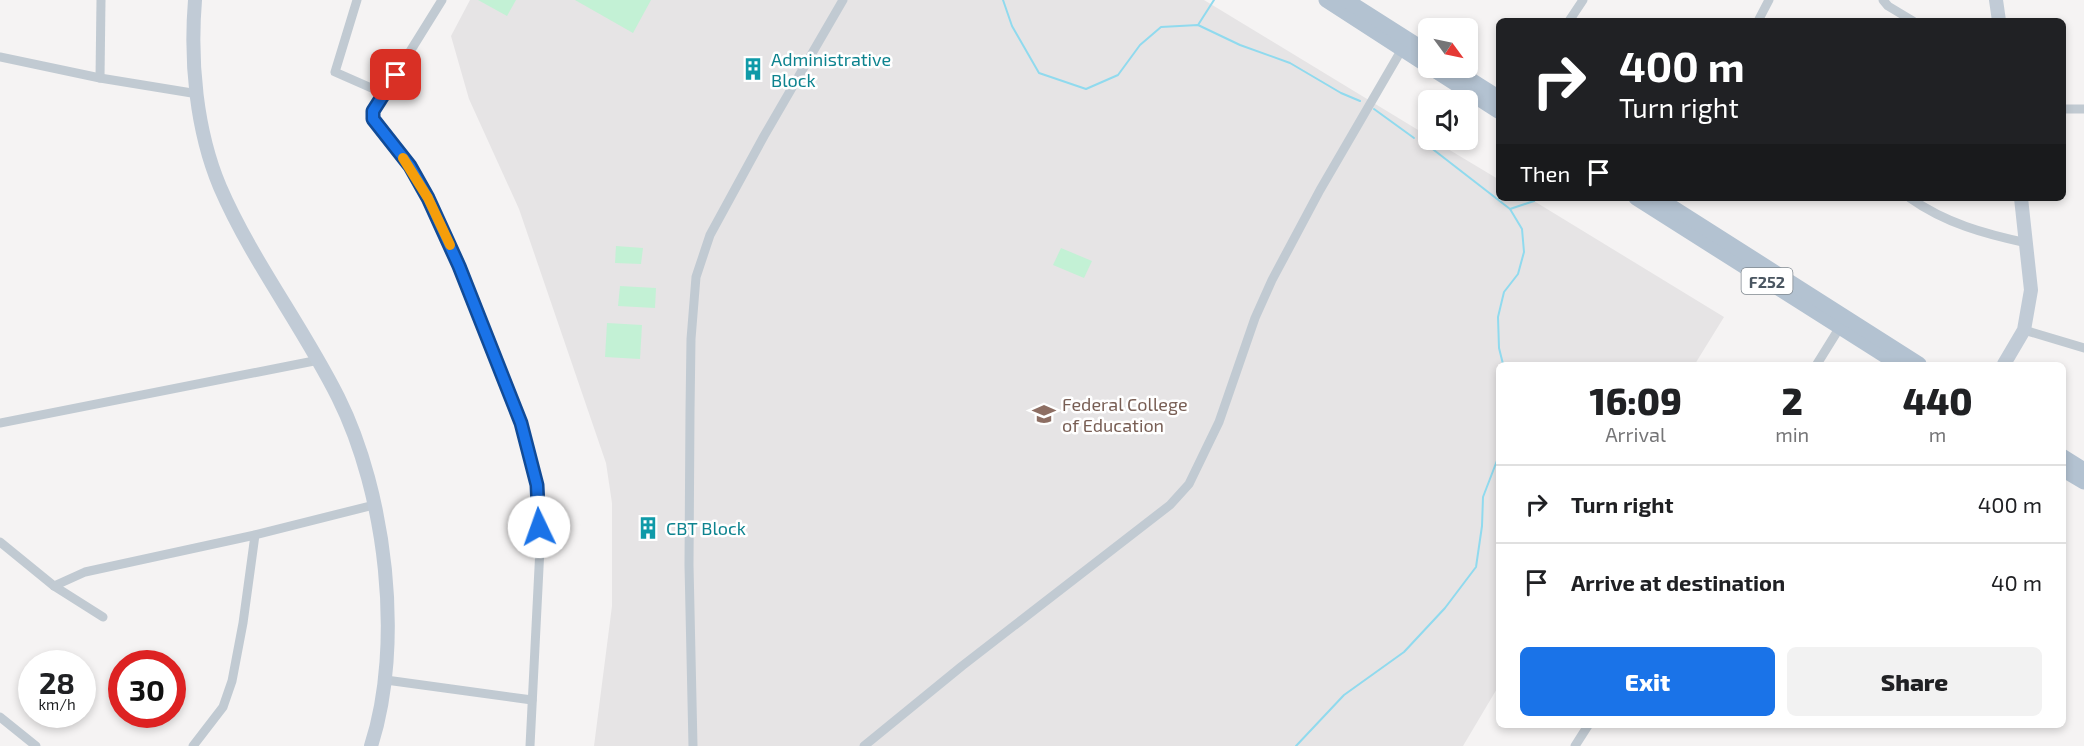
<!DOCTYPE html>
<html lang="en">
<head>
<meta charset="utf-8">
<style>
  body { margin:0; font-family:"Exo 2",sans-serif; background:#f2f2f2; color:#202124; height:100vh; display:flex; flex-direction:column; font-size:22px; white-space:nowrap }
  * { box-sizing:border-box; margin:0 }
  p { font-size:20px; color:#757577 }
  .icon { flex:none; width:33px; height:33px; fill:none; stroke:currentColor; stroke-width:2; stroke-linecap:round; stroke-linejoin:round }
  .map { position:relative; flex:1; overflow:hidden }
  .side { position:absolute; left:1496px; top:362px; width:570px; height:366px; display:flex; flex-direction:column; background:#fff; border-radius:9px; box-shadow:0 3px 9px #0003 }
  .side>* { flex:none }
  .top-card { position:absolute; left:1496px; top:18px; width:570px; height:183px; border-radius:9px; box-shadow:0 3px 9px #0003; background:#202124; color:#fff; overflow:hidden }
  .needle { width:39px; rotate:123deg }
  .fabs { position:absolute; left:1418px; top:18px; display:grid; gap:12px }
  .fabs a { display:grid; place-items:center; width:60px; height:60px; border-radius:9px; background:#fff; box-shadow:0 3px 9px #0003; font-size:30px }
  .speed { position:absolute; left:18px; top:650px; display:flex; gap:12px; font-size:30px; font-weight:700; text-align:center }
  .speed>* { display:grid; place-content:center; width:78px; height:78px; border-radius:50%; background:#fff; box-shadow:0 3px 9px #0003; line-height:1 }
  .speed small { font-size:15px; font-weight:400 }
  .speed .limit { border:9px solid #d22; background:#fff; color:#111 }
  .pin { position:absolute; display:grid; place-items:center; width:51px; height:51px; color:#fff; margin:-26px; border-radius:12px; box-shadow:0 3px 9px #0006 }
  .me { position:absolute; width:66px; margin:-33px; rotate:357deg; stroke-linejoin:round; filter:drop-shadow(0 0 4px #0008) }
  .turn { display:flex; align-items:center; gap:21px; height:126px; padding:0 24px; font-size:27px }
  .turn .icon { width:78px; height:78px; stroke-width:2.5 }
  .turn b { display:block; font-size:42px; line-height:51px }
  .then { display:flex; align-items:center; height:57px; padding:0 24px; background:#0003; gap:12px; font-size:22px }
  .eta { display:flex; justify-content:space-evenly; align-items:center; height:102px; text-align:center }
  .eta b { font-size:36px; font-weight:800; line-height:42px }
  .action { display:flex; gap:12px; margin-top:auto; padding:12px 24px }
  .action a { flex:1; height:69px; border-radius:9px; background:#1a73e8; color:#fff; font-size:24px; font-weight:800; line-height:69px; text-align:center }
  .action a+a { background:#f2f2f2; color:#202124 }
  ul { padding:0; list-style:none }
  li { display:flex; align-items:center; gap:18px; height:78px; padding:0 24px; border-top:2px solid #e0e0e0 }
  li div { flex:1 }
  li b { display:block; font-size:22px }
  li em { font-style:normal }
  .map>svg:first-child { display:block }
  .education { fill:#e6e4e5 }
  .park { fill:#c3f1d5 }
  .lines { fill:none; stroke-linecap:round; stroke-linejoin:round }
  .stream { stroke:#90daee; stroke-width:2 }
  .street { stroke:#c1cad2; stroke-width:9 }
  .secondary { stroke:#c1cbd6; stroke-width:14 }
  .primary { stroke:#b3c2d1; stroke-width:15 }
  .route-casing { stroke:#114b97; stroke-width:15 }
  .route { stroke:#1a73e8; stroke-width:10 }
  .slow { stroke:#f59e0b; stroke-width:10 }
  .labels { text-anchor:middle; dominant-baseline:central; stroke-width:5; stroke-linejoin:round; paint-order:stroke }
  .shield { fill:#fff; stroke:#808990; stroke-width:1.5 }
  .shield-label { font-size:16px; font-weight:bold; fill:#4a5661 }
  .culture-label { font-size:18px; fill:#0d838f; stroke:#fff; text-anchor:start }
  .education-label { font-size:18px; fill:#785e54; stroke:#fff; text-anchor:start }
</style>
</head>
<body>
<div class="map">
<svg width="2084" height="746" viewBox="0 0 2084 746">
  <rect width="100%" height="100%" fill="#f5f3f3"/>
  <polygon class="education" points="470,0 1204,0 1428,136 1428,140 1433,140 1498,179 1498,198 1529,198 1724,317 1695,364 1498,364 1498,687 1463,746 594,746 612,606 612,503 606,463 519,209 469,99 451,36"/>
  <g class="park">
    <polygon points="478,0 516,0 507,16"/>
    <polygon points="575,0 651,0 633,33"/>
    <polygon points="616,246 643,248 641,264 615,263"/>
    <polygon points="1061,248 1092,261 1084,278 1053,265"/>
    <polygon points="620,286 656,288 655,308 618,306"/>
    <polygon points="607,323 642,325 640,359 605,357"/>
  </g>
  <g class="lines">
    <g class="stream">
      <polyline points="1003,0 1012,26 1039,73 1086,89 1118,75 1140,45 1161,27 1198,25 1240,45 1290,63 1341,93 1360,101"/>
      <polyline points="1198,25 1214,0"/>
      <polyline points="1374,109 1414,138"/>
      <polyline points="1430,147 1510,209 1522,229 1524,252 1518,274 1504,292 1498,317 1499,348 1503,364"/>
      <polyline points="1510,209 1534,201 1537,198"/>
      <polyline points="1296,746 1344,695 1404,652 1445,608 1476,567 1482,526 1483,497 1498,458"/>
    </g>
    <g class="street">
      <polyline points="357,0 335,72 385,94"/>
      <polyline points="442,0 373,111 373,119 409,166 428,198 459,266 521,423 537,485 540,548 530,746"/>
      <polyline points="1883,0 1888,6 1913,21"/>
      <polyline points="1569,21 1583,0"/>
      <polyline points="1758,21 1769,0"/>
      <polyline points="0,57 100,78 198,94"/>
      <polyline points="100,78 101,0"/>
      <polyline points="2062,109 2084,109"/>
      <path d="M 1910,198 C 1945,223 1985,234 2027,243"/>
      <polyline points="2024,330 2084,348"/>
      <polyline points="1817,364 1840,327"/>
      <polyline points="0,423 319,360"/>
      <polyline points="0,542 54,586 103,617"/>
      <polyline points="54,586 85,572 255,535 374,505"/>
      <polyline points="386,680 532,700"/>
      <polyline points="0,717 36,746"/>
      <polyline points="193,746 223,707 232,681 243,623 255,535"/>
      <polyline points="693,746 689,565 690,411 691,339 696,277 710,235 764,136 843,0"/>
      <polyline points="864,746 962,666 1170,505 1189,484 1219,422 1255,318 1272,280 1320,190 1402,49"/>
      <polyline points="1575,746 1589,724"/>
    </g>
    <g class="secondary">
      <path d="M 195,0 C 190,61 196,130 220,187 C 252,261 302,325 338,397 C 386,493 404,644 371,746"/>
      <polyline points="1996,0 1999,21"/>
      <polyline points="2004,364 2024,330 2031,290 2021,198"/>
    </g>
    <g class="primary">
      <polyline points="1326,0 1428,66"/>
      <polyline points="1346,0 1428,52"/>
      <polyline points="1431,68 1498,111"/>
      <polyline points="1452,68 1498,97"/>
      <polyline points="1636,198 1898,364"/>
      <polyline points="1658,198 1919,364"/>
      <polyline points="2062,456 2084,470"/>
      <polyline points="2062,469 2084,482"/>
    </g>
  </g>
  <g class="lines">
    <g class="route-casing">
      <polyline id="route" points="396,75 373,111 373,119 410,166 428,198 459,266 521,423 537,485 539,527"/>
    </g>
    <use href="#route" class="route"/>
    <polyline class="slow" points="403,158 428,198 450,245"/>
  </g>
  <defs>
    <g id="building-bare" transform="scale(1.8)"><path d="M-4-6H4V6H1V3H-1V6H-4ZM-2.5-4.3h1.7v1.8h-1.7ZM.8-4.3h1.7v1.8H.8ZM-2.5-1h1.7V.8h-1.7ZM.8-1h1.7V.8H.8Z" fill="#0f9aa8" stroke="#fff" stroke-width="2.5" paint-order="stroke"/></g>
    <g id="school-bare" transform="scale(1.8)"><path d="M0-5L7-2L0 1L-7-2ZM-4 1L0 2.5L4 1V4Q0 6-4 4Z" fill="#8d6e63" stroke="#fff" stroke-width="2.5" paint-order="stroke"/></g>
  </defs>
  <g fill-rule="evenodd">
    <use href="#building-bare" x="753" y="69"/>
    <use href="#school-bare" x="1044" y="414"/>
    <use href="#building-bare" x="648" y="528"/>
  </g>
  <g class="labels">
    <rect class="shield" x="1741.5" y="268" width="51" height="26" rx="4.5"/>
    <g class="shield-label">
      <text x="1767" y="281">F252</text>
    </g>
    <g class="culture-label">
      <text x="771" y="59">Administrative<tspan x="771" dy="21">Block</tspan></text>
      <text x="666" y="528">CBT Block</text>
    </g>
    <g class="education-label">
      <text x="1062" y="404">Federal College<tspan x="1062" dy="21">of Education</tspan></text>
    </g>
  </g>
</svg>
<div class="fabs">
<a><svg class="needle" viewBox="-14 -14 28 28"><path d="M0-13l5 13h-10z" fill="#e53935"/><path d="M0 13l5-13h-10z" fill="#757577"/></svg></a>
<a><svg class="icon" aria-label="sound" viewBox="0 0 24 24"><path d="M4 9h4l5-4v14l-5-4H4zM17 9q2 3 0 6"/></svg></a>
</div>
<div class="speed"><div>28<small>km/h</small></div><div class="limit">30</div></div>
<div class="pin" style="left:396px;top:75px;background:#d93025"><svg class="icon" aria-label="arrive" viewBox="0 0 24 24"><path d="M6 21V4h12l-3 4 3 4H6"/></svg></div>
<svg class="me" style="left:539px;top:527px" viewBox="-20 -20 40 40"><circle r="19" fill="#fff"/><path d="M0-13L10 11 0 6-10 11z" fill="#1a73e8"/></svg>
<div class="top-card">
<div class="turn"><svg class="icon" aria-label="right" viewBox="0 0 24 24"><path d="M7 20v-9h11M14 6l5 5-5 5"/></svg><div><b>400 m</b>Turn right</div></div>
<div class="then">Then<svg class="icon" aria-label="arrive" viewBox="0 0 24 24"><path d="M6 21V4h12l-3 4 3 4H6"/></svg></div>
</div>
<section class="side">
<div class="eta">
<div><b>16:09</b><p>Arrival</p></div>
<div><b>2</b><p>min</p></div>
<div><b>440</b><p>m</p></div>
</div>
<ul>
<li><svg class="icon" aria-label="right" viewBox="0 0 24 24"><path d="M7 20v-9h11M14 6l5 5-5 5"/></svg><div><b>Turn right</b></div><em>400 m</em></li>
<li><svg class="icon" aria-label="arrive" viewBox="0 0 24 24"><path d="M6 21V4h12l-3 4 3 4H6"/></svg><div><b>Arrive at destination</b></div><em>40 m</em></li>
</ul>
<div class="action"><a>Exit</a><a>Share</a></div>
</section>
</div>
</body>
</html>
